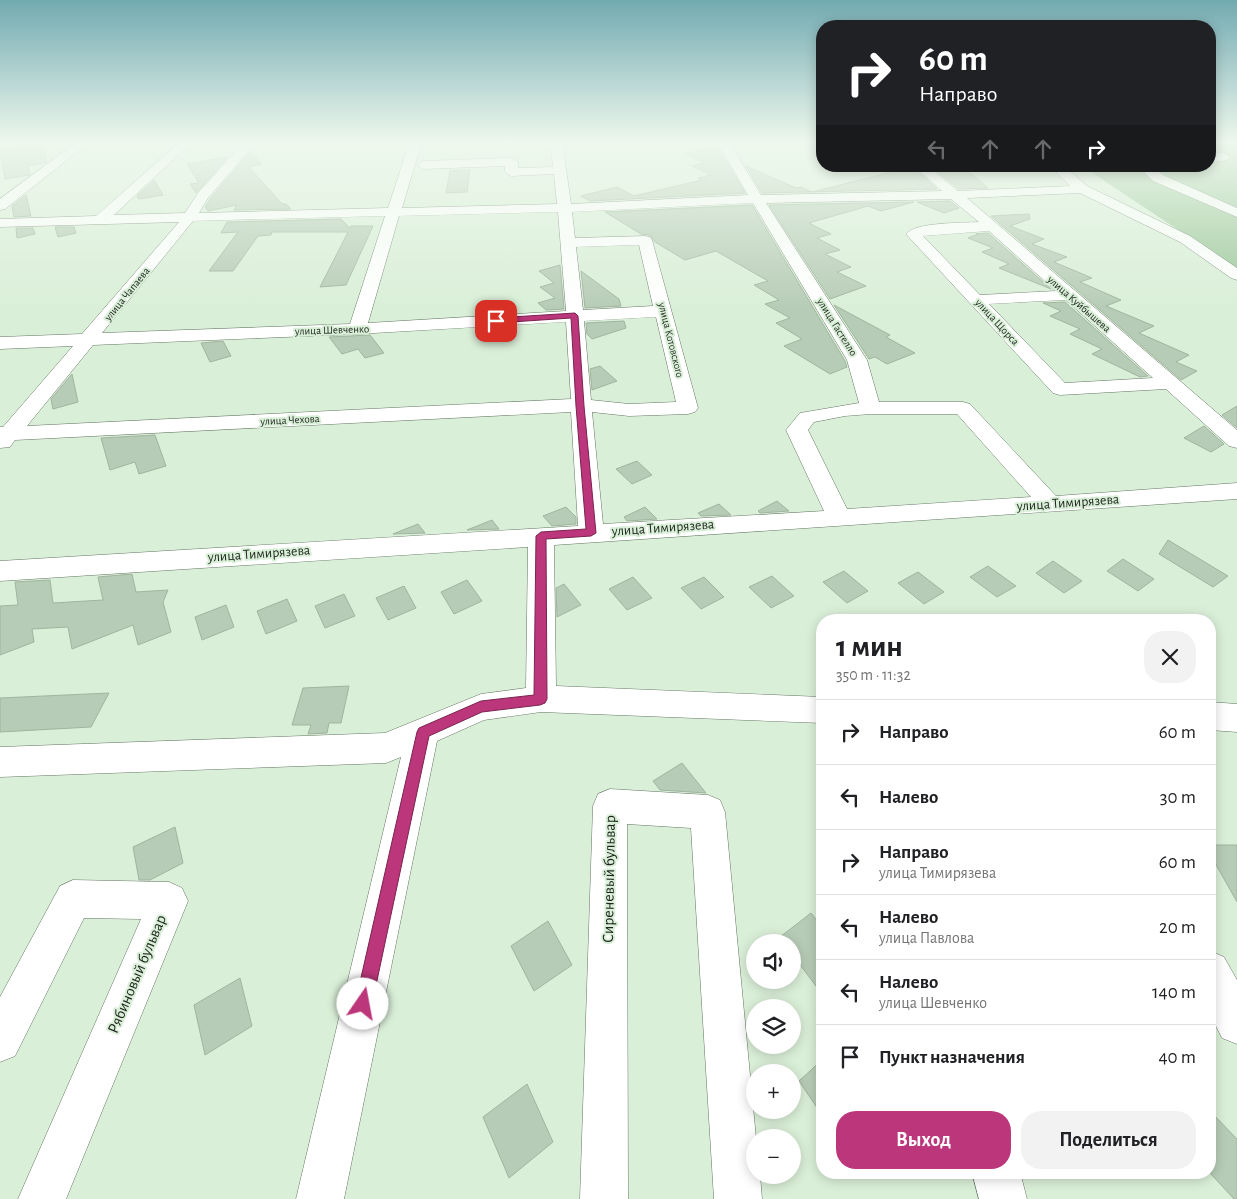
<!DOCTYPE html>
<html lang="ru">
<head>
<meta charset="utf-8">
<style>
  body { margin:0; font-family:"Alegreya Sans",sans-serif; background:#f2f2f2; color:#202124; height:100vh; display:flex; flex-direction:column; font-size:19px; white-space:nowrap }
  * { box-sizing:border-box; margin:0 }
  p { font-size:16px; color:#757577 }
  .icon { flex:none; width:28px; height:28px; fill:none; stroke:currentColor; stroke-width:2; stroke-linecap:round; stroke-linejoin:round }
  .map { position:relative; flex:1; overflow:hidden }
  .panel { position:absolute; left:816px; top:614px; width:400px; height:565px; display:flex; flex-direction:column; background:#fff; border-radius:20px; box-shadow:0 2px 12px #0003 }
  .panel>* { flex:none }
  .guide { position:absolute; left:816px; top:20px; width:400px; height:152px; border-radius:20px; box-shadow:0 2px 12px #0003; background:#202124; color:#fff; overflow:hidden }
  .tools { position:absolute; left:746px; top:934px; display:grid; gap:10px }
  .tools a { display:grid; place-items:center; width:55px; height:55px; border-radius:50%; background:#fff; box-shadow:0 2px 12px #0003; font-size:25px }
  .pin { position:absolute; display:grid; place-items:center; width:42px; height:42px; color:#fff; margin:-21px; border-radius:10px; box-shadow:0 2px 8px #0006 }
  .me { position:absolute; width:55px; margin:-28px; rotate:12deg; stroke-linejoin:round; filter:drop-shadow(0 0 4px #0008) }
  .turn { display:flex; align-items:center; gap:18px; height:105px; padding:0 20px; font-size:22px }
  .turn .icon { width:65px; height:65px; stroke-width:2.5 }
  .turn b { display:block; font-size:35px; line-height:42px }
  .lanes { display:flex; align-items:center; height:48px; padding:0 20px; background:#0003; justify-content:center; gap:25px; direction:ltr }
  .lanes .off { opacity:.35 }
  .round { display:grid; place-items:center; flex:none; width:52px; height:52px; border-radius:20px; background:#f2f2f2 }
  .overview { display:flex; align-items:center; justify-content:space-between; height:85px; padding:0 20px }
  h1 { font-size:30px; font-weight:600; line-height:38px }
  .primary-button { display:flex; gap:10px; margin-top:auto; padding:10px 20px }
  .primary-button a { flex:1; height:58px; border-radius:20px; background:#bb367a; color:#fff; font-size:20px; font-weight:600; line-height:58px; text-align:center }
  .primary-button a+a { background:#f2f2f2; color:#202124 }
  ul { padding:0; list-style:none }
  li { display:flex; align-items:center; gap:15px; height:65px; padding:0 20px; border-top:1px solid #e0e0e0 }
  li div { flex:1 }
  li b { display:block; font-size:19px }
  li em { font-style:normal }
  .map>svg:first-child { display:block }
  .green { fill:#9bc799 }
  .building { fill:#b7ccb6; stroke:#a0b49e }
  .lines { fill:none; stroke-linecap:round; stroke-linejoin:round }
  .minor-casing { stroke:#647663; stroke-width:1 }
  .minor { fill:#fff; fill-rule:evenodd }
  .route { fill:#bb367a; stroke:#7a234f }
  .labels { text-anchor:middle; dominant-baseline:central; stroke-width:4; stroke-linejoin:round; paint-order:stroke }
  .far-street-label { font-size:11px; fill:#1c241c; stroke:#daefd8 }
  .street-label { font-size:14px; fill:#1c241c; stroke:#daefd8 }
  .near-street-label { font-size:16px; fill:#1c241c; stroke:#daefd8 }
</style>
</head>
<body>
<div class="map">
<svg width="1237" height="1199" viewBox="0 0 1237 1199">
  <rect width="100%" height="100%" fill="#daefd8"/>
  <polygon class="green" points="1210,141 1237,141 1237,269 1082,166 1210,166"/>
  <g class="building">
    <polygon points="19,141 41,141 47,162 28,166 30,175 5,179 0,150 20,147"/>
    <polygon points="717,147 745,193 590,201 581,196 617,187 634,196 702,180 698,178 711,175 692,166 705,163 685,154"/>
    <polygon points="250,152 262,164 249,167 282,204 286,204 291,209 234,210 237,205 208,211 205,207 210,199"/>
    <polygon points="228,157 197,192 196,193 190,184 199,183 187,164"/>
    <polygon points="746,166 796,188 801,187 812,192 904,169 914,168 937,189 762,193"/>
    <polygon points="962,167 975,177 988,188 959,189 933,168"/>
    <polygon points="450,170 470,170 467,192 446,193"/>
    <polygon points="154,180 163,195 139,199 137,196"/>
    <polygon points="26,195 31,216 14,217 12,206"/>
    <polygon points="950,201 959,208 944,213 917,202"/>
    <polygon points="914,202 881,211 868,206 809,223 831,234 817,238 840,250 825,254 851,267 837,272 866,286 830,299 769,205"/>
    <polygon points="752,205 845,361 847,367 830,374 784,346 802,339 776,323 790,318 765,304 779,300 754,285 768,281 716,251 685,260 655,242 650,235 641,234 605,212"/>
    <polygon points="1029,214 1030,219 1010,226 1044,239 1032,244 1067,257 1054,262 1092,278 1080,282 1121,300 1106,306 1154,326 1139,333 1189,355 1176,362 1197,371 1181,380 991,216"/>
    <polygon points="341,219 350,228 351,226 373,226 346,285 320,287 348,232 272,232 271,235 258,236 233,271 209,271 238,232 221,233 227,222"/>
    <polygon points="55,227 74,227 76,233 58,237"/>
    <polygon points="16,228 33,228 35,234 17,238"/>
    <polygon points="988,233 1051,289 999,268 1009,264 982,252 993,248 968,238 978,234 976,234"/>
    <polygon points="560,265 564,309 546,310 538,303 555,298 540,287 554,283 539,271"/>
    <polygon points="581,271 619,299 621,306 585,308"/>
    <polygon points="1065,302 1148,376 1140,377 1092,354 1102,349 1070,334 1080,329 1050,316 1061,311 1043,303"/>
    <polygon points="834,305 890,335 886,337 915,353 887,364 875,357 869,359"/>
    <polygon points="624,321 626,328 592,339 587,334 586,323"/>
    <polygon points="370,335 384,353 365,358 358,349 342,354 329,337"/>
    <polygon points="223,341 231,356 210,362 201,343"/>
    <polygon points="600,366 617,381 592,390 590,369"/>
    <polygon points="72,374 78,402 53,409 51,399"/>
    <polygon points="1237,406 1237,428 1222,415"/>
    <polygon points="1204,426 1224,444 1211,452 1184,438"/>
    <polygon points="155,435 166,466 139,474 135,462 110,470 101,438"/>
    <polygon points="637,461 652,475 632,484 616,469"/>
    <polygon points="777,501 789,511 760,513 758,511"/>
    <polygon points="719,504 731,515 701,516 698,513"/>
    <polygon points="566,507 576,517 576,524 552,526 543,516"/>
    <polygon points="645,507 657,519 627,521 624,517"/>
    <polygon points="492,520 499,529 467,530"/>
    <polygon points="418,524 425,533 393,534"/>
    <polygon points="1168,540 1228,576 1213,587 1159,554"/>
    <polygon points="1123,559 1154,579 1138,591 1107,571"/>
    <polygon points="1053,561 1082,581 1064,593 1036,573"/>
    <polygon points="988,566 1016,586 997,597 970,577"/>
    <polygon points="844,571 868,591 847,603 823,582"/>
    <polygon points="918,572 944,592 924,604 898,583"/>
    <polygon points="132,574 136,592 168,590 163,602 171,632 138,645 133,625 72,649 68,627 32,629 34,642 0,655 0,606 18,605 15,582 50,580 53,603 103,600 98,577"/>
    <polygon points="772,576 794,596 771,608 749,587"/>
    <polygon points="633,577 652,598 627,610 609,589"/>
    <polygon points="704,577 724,597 701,609 681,588"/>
    <polygon points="467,580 482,601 454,614 441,592"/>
    <polygon points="564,584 581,605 557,617 556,588"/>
    <polygon points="404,586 416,608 388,620 376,598"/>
    <polygon points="344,594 355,616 325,628 315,606"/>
    <polygon points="287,599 297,621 266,634 257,611"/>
    <polygon points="226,605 234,627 202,640 195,617"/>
    <polygon points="349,686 341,723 329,723 327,733 308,734 311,725 292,725 303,688"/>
    <polygon points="109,693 91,727 0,732 0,698"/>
    <polygon points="682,763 706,793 660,790 653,781"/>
    <polygon points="175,827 183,863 150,880 139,880 133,847"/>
    <polygon points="1210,845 1237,845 1237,902 1210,854"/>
    <polygon points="811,913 822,927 822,994 792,954 792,942 784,942 780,937"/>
    <polygon points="548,921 572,965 534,991 511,946"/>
    <polygon points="240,978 252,1026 205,1055 194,1005"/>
    <polygon points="822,1060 822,1115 799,1081"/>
    <polygon points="527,1084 553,1142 509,1178 483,1117"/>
    <polygon points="1210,1111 1237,1139 1237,1199 1234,1199 1210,1173"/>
  </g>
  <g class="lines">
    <g class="minor-casing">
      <g id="minor">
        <polygon points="78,141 91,141 5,209 0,210 0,199"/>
        <path d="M 181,141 L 193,141 L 114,215 L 185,213 L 198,193 L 245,141 L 257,141 L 208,198 L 199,213 L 388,208 L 410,141 L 422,141 L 402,208 L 557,204 L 554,174 L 511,176 L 505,172 L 505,166 L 423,169 L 417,165 L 423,161 L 512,158 L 518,162 L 518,168 L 553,167 L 550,141 L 562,141 L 571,204 L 748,195 L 723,152 L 715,141 L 727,141 L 732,147 L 761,195 L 942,191 L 914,166 L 928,166 L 958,191 L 1070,186 L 1050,166 L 1064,166 L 1087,186 L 1190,236 L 1237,268 L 1237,280 L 1231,278 L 1180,242 L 1080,193 L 967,198 L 1237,430 L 1237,448 L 1229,446 L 1166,389 L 1060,395 L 1053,393 L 906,234 C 915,222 963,223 979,222 L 951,199 L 766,203 L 867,360 L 879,402 L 963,402 L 970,404 L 1056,496 L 1237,483 L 1237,499 L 554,545 L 556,686 L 822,697 L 822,723 L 541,712 L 484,720 L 437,741 L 344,1199 L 296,1199 L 401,757 L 386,763 L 0,777 L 0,747 L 385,733 L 481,694 L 526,688 L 528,547 L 0,581 L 0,561 L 578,526 L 571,412 L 15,440 L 10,447 L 0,448 L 0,427 L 3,427 L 73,346 L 0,349 L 0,337 L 82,334 L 179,222 L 0,227 L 0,219 L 96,216 ZM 753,203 L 847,360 L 859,403 L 800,413 L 786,430 L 824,511 L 603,524 L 592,412 L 629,416 L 688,414 L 695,412 L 698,408 L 652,240 L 650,237 L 645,236 L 575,238 L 572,212 ZM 558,212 L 566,311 L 368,323 L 399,216 ZM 385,216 L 350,324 L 102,333 L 193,221 ZM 989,231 L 1056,291 L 980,295 L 923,236 ZM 639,245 L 653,306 L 583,310 L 576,247 ZM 1066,300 L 1153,378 L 1065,383 L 989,304 ZM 656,317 L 676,402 L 629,404 L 591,400 L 584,321 ZM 566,322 L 571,399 L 27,426 L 93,345 L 357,334 ZM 871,414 L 957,414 L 1031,497 L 847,509 L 808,430 L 814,422 L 845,416 Z"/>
        <polygon points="1223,153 1229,157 1227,160 1210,162 1210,154"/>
        <polygon points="1138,166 1152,166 1163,175 1237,208 1237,217 1153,181"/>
        <polygon points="1210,702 1237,704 1237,732 1210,730"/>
        <polygon points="610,789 708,795 720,800 725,812 756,1138 755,1175 760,1175 762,1199 714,1199 691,828 627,824 628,1199 580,1199 593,806 598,794"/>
        <polygon points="73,880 169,882 182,888 188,901 66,1199 18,1199 141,919 84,918 15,1056 0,1062 0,997 60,886"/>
        <polygon points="1210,951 1224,957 1237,980 1237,1044 1222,1038 1210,1014"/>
        <polygon points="972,1172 1020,1172 1027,1199 979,1199"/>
      </g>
    </g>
    <use href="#minor" class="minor"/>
  </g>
  <linearGradient id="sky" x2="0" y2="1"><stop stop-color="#72aab1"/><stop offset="0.46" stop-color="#eef8ed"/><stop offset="1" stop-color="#eef8ed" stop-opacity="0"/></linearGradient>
  <rect width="1237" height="309" fill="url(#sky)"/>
  <polygon class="route" points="575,313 578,316 584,406 596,533 591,536 546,539 547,699 545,703 540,705 482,712 429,736 372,1004 369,1011 363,1013 357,1011 355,1004 417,732 419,728 481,701 534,695 536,536 541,532 586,529 576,406 571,318 496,323 492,321 496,318"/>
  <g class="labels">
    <g class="far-street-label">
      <text transform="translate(127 294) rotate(-51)">улица Чапаева</text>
      <text transform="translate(1079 304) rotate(41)">улица Куйбышева</text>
      <text transform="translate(997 322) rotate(47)">улица Щорса</text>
      <text transform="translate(837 327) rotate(58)">улица Гастелло</text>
      <text transform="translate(332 330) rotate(-2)">улица Шевченко</text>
      <text transform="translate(671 340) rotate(76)">улица Котовского</text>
      <text transform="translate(290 420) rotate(-3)">улица Чехова</text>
    </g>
    <g class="street-label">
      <text transform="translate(1068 503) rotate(-4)">улица Тимирязева</text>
      <text transform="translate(663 528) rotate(-4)">улица Тимирязева</text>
      <text transform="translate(259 554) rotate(-4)">улица Тимирязева</text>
    </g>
    <g class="near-street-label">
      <text transform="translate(609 879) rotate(-89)">Сиреневый бульвар</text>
      <text transform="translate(137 974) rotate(-67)">Рябиновый бульвар</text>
    </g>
  </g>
</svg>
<div class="tools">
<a><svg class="icon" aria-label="sound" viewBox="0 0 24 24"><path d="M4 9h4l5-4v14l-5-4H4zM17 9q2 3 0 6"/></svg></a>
<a><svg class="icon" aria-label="layers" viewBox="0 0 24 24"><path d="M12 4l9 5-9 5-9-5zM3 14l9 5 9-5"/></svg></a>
<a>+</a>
<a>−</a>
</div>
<div class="pin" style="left:496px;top:321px;background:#d93025"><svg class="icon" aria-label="arrive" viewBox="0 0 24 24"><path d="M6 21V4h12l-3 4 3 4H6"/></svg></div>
<svg class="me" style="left:363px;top:1004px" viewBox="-20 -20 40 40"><circle r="19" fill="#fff"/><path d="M0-13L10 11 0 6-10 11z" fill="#bb367a"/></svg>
<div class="guide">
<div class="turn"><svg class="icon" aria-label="right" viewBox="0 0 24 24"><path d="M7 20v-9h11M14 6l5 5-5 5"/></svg><div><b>60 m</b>Направо</div></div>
<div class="lanes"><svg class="icon off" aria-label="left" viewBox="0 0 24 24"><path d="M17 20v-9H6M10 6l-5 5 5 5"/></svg><svg class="icon off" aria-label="ahead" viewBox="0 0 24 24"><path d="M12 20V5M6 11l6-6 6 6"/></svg><svg class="icon off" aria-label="ahead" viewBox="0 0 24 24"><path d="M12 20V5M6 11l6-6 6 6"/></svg><svg class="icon" aria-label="right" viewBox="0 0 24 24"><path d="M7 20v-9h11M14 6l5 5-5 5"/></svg></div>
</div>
<section class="panel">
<div class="overview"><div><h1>1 мин</h1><p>350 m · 11:32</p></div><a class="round"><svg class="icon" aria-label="close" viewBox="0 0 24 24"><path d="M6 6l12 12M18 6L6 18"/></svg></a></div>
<ul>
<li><svg class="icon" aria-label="right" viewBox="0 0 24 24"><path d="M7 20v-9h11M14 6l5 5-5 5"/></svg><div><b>Направо</b></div><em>60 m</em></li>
<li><svg class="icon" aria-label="left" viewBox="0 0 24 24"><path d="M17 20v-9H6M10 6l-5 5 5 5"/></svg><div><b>Налево</b></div><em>30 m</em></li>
<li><svg class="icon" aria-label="right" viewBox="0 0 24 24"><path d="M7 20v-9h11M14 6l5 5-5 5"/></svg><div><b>Направо</b><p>улица Тимирязева</p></div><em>60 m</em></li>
<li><svg class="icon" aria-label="left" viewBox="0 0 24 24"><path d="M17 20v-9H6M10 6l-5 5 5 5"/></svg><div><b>Налево</b><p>улица Павлова</p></div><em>20 m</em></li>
<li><svg class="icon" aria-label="left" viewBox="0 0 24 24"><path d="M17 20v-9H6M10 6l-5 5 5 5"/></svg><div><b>Налево</b><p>улица Шевченко</p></div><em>140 m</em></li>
<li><svg class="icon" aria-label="arrive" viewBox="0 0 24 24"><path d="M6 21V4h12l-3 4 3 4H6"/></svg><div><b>Пункт назначения</b></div><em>40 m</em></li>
</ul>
<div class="primary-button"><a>Выход</a><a>Поделиться</a></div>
</section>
</div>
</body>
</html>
